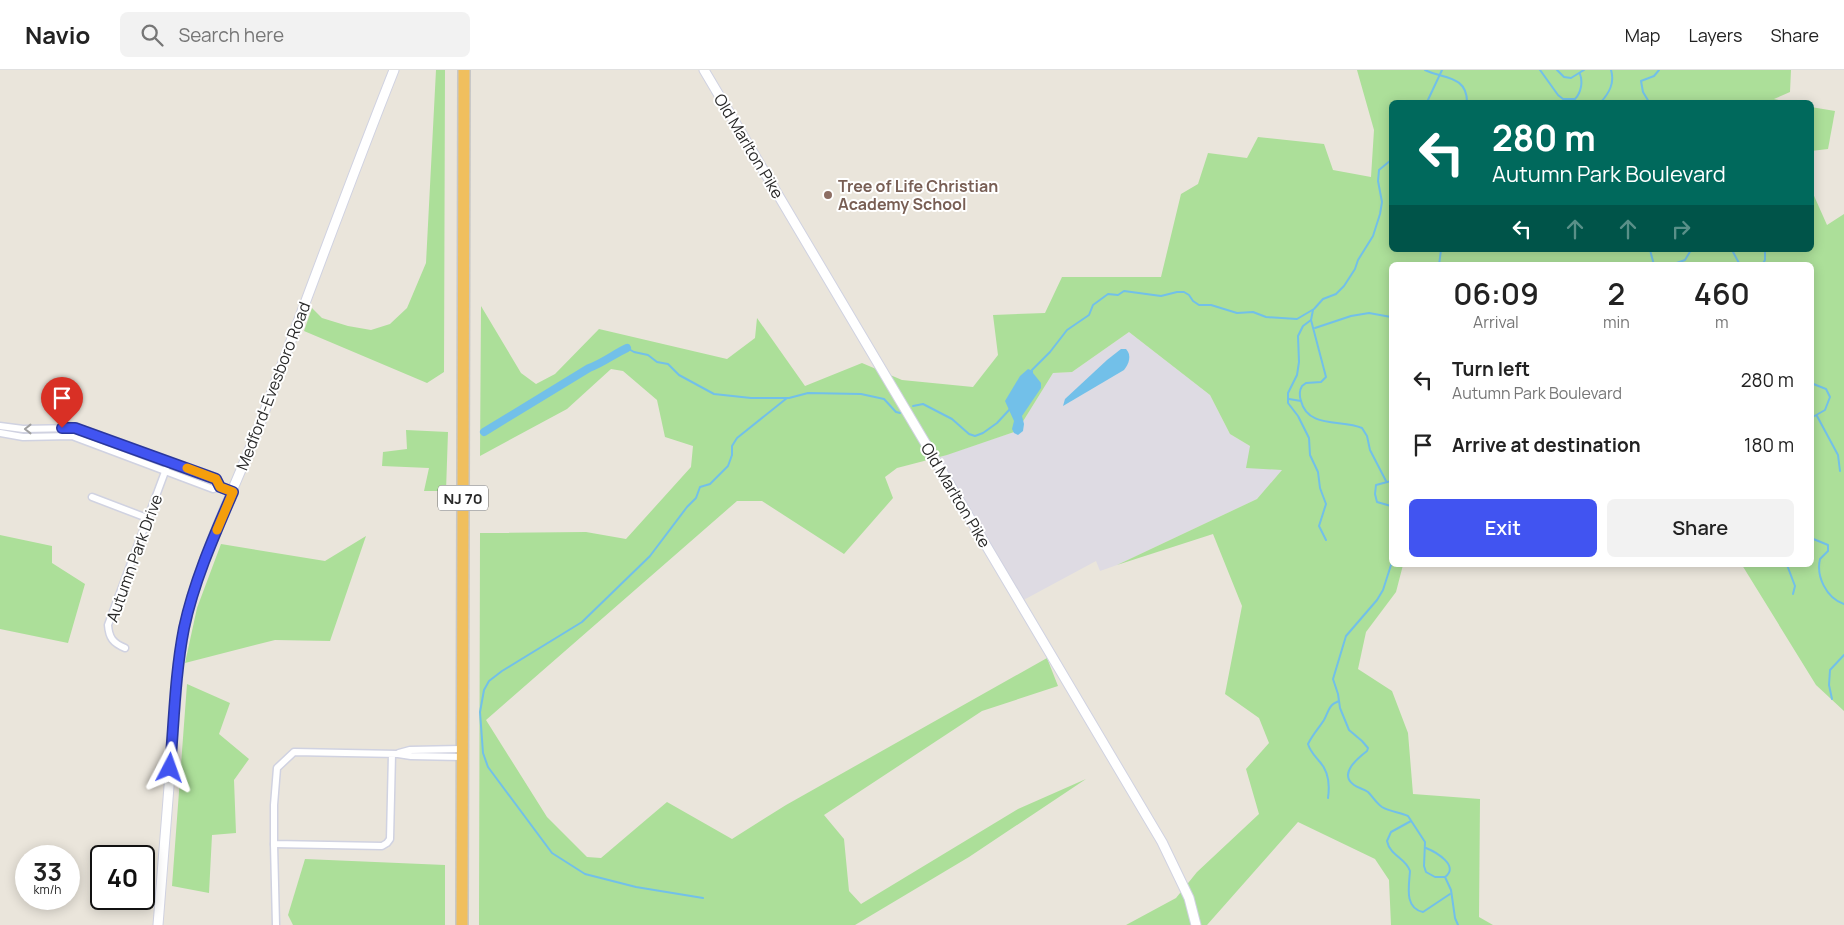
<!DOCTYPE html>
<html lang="en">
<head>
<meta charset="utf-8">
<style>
  body { margin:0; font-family:Manrope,sans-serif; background:#f2f2f2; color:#222; height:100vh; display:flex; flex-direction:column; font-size:19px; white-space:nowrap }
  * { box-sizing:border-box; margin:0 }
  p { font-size:16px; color:#767676 }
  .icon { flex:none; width:28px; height:28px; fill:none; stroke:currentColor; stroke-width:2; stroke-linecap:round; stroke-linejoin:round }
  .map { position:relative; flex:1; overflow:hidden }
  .panel { position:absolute; left:1389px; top:192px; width:425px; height:305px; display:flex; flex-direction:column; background:#fff; border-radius:8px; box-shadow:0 2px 12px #0003 }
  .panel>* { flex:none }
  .top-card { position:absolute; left:1389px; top:30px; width:425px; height:152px; border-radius:8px; box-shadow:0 2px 12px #0003; background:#00695c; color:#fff; overflow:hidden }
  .speed { position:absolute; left:15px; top:775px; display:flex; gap:10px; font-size:25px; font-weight:700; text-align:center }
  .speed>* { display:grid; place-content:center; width:65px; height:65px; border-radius:50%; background:#fff; box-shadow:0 2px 12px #0003; line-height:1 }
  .speed small { font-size:12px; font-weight:400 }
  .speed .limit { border:2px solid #111; border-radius:8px; background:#fff; color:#111 }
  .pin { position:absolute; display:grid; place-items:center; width:42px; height:42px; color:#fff; margin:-51px -21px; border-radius:50% 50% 50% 0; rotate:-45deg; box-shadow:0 0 5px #0007 }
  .pin .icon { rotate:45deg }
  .me { position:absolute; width:55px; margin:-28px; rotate:4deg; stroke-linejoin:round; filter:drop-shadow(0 0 4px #0008) }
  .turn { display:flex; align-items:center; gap:18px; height:105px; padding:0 20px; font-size:22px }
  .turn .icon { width:65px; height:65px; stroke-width:2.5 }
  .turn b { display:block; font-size:35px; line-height:42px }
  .lanes { display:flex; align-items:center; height:48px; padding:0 20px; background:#0003; justify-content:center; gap:25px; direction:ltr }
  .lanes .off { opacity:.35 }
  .eta { display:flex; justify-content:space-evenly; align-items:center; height:85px; text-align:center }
  .eta b { font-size:30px; font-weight:600; line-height:35px }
  .primary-button { display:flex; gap:10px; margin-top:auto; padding:10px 20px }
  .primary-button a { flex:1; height:58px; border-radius:8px; background:#4154f1; color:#fff; font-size:20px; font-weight:600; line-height:58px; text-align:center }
  .primary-button a+a { background:#f2f2f2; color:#222 }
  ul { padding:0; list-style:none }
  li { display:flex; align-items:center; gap:15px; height:65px; padding:0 20px }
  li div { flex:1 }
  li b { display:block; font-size:19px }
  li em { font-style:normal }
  header { display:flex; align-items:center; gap:30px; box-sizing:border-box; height:70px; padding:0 25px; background:#fff; border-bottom:1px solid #e0e0e0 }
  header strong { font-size:24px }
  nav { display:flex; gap:28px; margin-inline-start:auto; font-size:18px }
  .search { width:350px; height:45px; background:#f2f2f2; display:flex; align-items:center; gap:12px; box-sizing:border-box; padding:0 18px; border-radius:8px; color:#767676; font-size:19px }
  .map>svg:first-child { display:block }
  .industrial { fill:#dedbe3 }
  .green { fill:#acdf99 }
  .water { fill:#72c0e9 }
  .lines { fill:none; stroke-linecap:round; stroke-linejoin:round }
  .stream { stroke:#72c0e9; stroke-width:2 }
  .canal { stroke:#72c0e9; stroke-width:8 }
  .minor-casing { stroke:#d0d2e1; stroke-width:9 }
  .tertiary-casing { stroke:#d0d2e1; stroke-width:11 }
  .trunk-casing { stroke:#c7c7c7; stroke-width:14 }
  .minor { stroke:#fff; stroke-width:6 }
  .tertiary { stroke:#fff; stroke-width:9 }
  .trunk { stroke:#f0bf5e; stroke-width:11 }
  .oneway { stroke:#9f9f9f }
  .route-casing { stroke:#2a379d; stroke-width:12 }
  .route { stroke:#4154f1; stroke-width:9 }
  .slow { stroke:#f59e0b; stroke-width:9 }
  .education-dot { fill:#8d6e63; stroke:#fff; stroke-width:2 }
  .labels { text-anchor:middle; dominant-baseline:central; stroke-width:4; stroke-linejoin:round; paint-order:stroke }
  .shield { fill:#fff; stroke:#696969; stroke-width:1 }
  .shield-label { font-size:15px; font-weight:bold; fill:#292929 }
  .street-label { font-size:16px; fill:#292929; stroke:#fff }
  .education-label { font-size:16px; font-weight:bold; fill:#785e54; stroke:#fff; text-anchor:start }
</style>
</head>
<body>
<header>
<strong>Navio</strong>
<div class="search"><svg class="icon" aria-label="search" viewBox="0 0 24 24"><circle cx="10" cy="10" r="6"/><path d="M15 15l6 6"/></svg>Search here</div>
<nav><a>Map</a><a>Layers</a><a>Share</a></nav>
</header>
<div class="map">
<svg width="1844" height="855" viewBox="0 0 1844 855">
  <rect width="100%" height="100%" fill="#eae5db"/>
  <polygon class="industrial" points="1129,262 1210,325 1230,364 1250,376 1283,399 1257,429 1117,495 1100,501 1096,491 1018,533 974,458 928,391 1017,361 1053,303 1072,302"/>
  <g class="green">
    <polygon points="436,0 445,0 444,302 427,313 304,261 312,238 322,248 348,256 371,260 390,254 407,238 426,193"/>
    <polygon points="1357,0 1791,0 1790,22 1774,29 1789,32 1391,32 1391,180 1811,180 1811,119 1827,155 1844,144 1844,641 1816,615 1742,495 1811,495 1811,195 1391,195 1391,495 1403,495 1396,522 1366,562 1358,599 1392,621 1408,663 1413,724 1480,729 1479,847 1493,855 1391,855 1389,810 1375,789 1298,752 1207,855 1126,855 1176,828 1197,802 1259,744 1246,699 1269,673 1259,648 1225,624 1242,536 1213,464 1117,495 1257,429 1282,400 1246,398 1250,376 1230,364 1210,325 1129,262 1072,302 1053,303 1017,361 947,385 897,398 885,407 893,428 844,484 762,431 737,431 486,650 547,747 587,787 601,788 667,732 732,769 786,735 1047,588 1058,616 982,641 824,745 844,769 849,821 861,834 1018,739 1086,709 969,787 855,855 479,855 480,463 586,462 626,469 691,397 693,376 665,367 657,330 623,301 611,299 567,339 480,386 481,236 521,303 536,314 555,304 599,259 727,289 755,268 757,248 805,316 862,293 902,310 973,317 998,285 993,245 1045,243 1062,207 1161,207 1181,124 1198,114 1208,83 1247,88 1258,67 1324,74 1333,100 1371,107 1374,60"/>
    <polygon points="1811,37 1835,41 1828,79 1811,81"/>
    <polygon points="406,360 448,362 446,421 424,421 429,398 382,396 383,382 407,379"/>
    <polygon points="0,465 52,476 52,493 85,514 68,573 0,559"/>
    <polygon points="366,466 330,571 275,570 185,593 197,538 221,474 325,491"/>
    <polygon points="187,614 230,633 219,664 249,689 234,710 236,763 212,765 209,823 172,816"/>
    <polygon points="305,789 445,795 445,855 293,855 288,845"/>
  </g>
  <g class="water">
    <path d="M 1121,279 L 1126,279 C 1132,285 1129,294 1124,300 L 1063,336 L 1065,329 L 1107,290 Z"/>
    <polygon points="1028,299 1033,301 1033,303 1041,313 1041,318 1022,346 1024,354 1023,361 1018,365 1014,363 1012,359 1014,351 1005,331 1020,306"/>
  </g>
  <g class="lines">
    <g class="stream">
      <path d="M 1425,0 C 1443,9 1467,5 1467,32"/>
      <path d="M 1540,0 L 1558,25 L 1563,29 L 1575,29 C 1581,23 1583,12 1580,4"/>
      <polyline points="1557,0 1564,7 1571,8 1584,0"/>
      <polyline points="1427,32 1442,0"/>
      <path d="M 1601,32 C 1609,23 1615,13 1611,0"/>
      <polyline points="1649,32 1643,22 1641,11 1654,6 1659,0"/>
      <polyline points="1650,180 1654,195"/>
      <polyline points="1671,180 1681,181 1687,180"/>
      <polyline points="1732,180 1740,195"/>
      <polyline points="1439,195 1441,180"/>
      <polyline points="1671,195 1685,190 1691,180"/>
      <polyline points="1762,195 1765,190 1765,180"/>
      <path d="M 1313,240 L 1311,250 L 1326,307 L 1321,312 L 1306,313 L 1302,316 C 1299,321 1299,325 1301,331 C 1308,359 1342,349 1362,358 L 1367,366 L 1370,380 L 1386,411"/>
      <polyline points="1311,250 1303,256 1298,266 1299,292 1297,305 1288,323 1288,333 1298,346 1309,368 1310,385 1318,402 1320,418 1326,434 1319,456 1326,470"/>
      <polyline points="1315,258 1351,246 1369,243 1391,247"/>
      <polyline points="627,278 634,282 648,285 657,292 668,294 679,305 714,324 751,328 789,328 808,323 861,324 884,329 896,342 900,343"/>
      <polyline points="1032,300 1050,282 1067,260 1089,245 1093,235 1108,224 1118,225 1124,221 1161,226 1177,222 1184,222 1189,225 1193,231 1199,235 1211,235 1237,243 1253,242 1266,247 1297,249 1314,239 1323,229 1336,224 1344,216 1355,199 1358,190 1373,166 1380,144 1382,132 1378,111 1379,100 1391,90"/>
      <polyline points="1811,313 1826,319 1830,327 1825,340 1811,348"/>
      <polyline points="1289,329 1301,331"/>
      <polyline points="913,336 923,334 952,349 969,364 975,366 983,363 997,353 1010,339"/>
      <polyline points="1817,346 1838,385 1840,401"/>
      <polyline points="1391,411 1376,415 1375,424 1377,432 1391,436"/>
      <path d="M 1811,468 L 1828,475 L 1828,481 L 1820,489 C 1816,506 1826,528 1844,534"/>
      <path d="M 1391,495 L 1383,520 L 1377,530 L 1346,566 L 1333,609 L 1338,624 L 1340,638 L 1349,660 L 1362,671 L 1368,678 L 1367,681 C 1358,688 1338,704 1354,715 C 1358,718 1364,719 1368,722 C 1373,727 1376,733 1382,737 C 1390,742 1400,742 1408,746 L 1425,772 L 1424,796 L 1426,802 L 1435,807 L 1445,807"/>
      <polyline points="1787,495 1795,516 1793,524"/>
      <polyline points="1832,629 1829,615 1830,600 1844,585"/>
      <path d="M 1328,728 C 1330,714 1329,701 1319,691 C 1314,685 1310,681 1308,674 C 1313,664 1319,658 1324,650 C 1327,645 1328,639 1332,635 C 1334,633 1337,632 1339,631"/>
      <path d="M 1411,751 L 1391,762 L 1387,771 C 1390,786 1406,788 1410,801 C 1409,816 1404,838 1423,842 L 1450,824"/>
      <path d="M 1426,778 C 1436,782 1460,796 1445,807"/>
      <polyline points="1445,807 1451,820 1455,848 1458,855"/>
      <polyline points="703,828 636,817 585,804 552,783 488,697 483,683 480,642 484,620 489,611 502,601 582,552 650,486 687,437 696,428 700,417 710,414 728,396 732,385 732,376 737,368 787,328"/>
    </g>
    <path class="canal" d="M 484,362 L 589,298 C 603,293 614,284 627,278"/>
    <g class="minor-casing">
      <g id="minor">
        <polyline points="0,356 23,359 75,358 216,409 220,417"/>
        <polyline points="0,363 23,367 72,366 213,419 220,417 233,422"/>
        <polyline points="92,427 147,448"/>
        <path d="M 125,578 C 113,573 109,568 108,555 L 169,391"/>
        <polyline points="399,683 410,680 462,679"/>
        <polyline points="392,684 390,769 387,773 382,776 274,774 274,735 277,698 294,682 398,684 411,686 462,687"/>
        <polyline points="274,774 276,855"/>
      </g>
    </g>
    <g class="tertiary-casing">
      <g id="tertiary">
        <polyline points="704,0 1162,772 1189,828 1196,855"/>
        <path d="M 158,855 L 177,616 C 179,590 182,564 189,538 C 206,474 237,413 261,351 C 305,234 348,116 394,0"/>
      </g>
    </g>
    <g class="trunk-casing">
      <polyline id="trunk" points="462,855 464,0"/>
    </g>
    <use href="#minor" class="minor"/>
    <use href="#tertiary" class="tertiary"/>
    <use href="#trunk" class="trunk"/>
  </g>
  <defs><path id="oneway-chevron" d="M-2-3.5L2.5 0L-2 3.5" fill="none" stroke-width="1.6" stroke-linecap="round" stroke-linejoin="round" transform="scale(1.25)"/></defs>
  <use class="oneway" href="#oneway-chevron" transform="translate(28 359) rotate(180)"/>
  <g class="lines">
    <g class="route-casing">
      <path id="route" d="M 62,358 L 75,358 L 216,409 L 220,417 L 233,422 C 214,466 194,511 184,558 C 175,604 174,652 170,698"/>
    </g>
    <use href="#route" class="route"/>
    <polyline class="slow" points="187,398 216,409 220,417 233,422 217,460"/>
  </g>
  <circle class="education-dot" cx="828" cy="125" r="5"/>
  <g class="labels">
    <rect class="shield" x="438" y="415.5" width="50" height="25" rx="4"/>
    <g class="shield-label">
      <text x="463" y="428">NJ 70</text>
    </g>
    <g class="street-label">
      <text transform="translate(749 76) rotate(59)">Old Marlton Pike</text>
      <text transform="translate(273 316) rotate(-69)">Medford-Evesboro Road</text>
      <text transform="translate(956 425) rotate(59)">Old Marlton Pike</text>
      <text transform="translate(134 488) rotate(-70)">Autumn Park Drive</text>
    </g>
    <g class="education-label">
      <text x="838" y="116">Tree of Life Christian<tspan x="838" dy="18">Academy School</tspan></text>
    </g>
  </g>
</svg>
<div class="speed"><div>33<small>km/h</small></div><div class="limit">40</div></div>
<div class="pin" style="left:62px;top:358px;background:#d93025"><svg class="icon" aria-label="arrive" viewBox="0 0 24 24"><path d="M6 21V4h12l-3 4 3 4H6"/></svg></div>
<svg class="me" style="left:170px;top:698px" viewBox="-20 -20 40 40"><path d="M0-17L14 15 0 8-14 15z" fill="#4154f1" stroke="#fff" stroke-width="4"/></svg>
<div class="top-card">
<div class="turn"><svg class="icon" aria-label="left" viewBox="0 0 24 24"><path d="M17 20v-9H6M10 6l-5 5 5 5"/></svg><div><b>280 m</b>Autumn Park Boulevard</div></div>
<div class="lanes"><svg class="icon" aria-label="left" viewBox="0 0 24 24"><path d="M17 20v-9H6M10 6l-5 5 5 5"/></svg><svg class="icon off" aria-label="ahead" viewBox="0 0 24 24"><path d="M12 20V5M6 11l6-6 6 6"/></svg><svg class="icon off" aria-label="ahead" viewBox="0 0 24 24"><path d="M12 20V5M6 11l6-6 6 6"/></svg><svg class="icon off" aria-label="right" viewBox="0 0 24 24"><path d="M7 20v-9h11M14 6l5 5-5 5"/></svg></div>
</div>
<section class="panel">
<div class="eta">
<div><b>06:09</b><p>Arrival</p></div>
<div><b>2</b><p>min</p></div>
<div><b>460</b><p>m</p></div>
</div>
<ul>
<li><svg class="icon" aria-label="left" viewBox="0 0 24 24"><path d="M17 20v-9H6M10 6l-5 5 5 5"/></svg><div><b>Turn left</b><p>Autumn Park Boulevard</p></div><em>280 m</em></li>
<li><svg class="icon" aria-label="arrive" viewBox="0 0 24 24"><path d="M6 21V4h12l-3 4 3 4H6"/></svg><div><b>Arrive at destination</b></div><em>180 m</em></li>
</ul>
<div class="primary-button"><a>Exit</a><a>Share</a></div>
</section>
</div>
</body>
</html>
